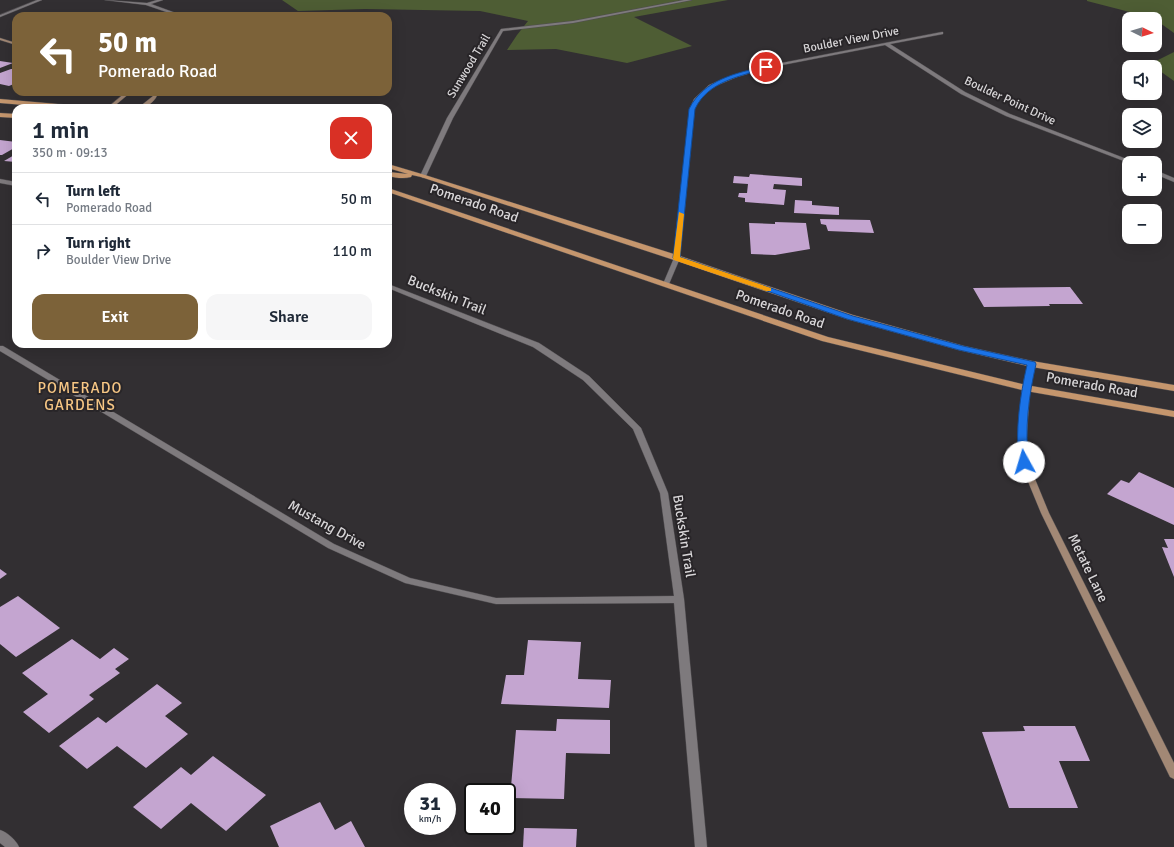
<!DOCTYPE html>
<html lang="en">
<head>
<meta charset="utf-8">
<style>
  body { margin:0; font-family:Signika,sans-serif; background:#f6f6f7; color:#1f2937; height:100vh; display:flex; flex-direction:column; font-size:15px; white-space:nowrap }
  * { box-sizing:border-box; margin:0 }
  p { font-size:13px; color:#747a83 }
  .icon { flex:none; width:22px; height:22px; fill:none; stroke:currentColor; stroke-width:2; stroke-linecap:round; stroke-linejoin:round }
  .map { position:relative; flex:1; overflow:hidden }
  .drawer { position:absolute; left:12px; top:104px; width:380px; height:244px; display:flex; flex-direction:column; background:#fff; border-radius:12px; box-shadow:0 4px 16px #0002 }
  .drawer>* { flex:none }
  .guide { position:absolute; left:12px; top:12px; width:380px; height:84px; border-radius:12px; box-shadow:0 4px 16px #0002; background:#7c6239; color:#fff; overflow:hidden }
  .needle { width:26px; rotate:95deg }
  .tools { position:absolute; left:1122px; top:12px; display:grid; gap:8px }
  .tools a { display:grid; place-items:center; width:40px; height:40px; border-radius:8px; background:#fff; box-shadow:0 4px 16px #0002; font-size:20px }
  .speed { position:absolute; left:404px; top:783px; display:flex; gap:8px; font-size:20px; font-weight:700; text-align:center }
  .speed>* { display:grid; place-content:center; width:52px; height:52px; border-radius:50%; background:#fff; box-shadow:0 4px 16px #0002; line-height:1 }
  .speed small { font-size:10px; font-weight:400 }
  .speed .limit { border:2px solid #111; border-radius:6px; background:#fff; color:#111 }
  .pin { position:absolute; display:grid; place-items:center; width:34px; height:34px; color:#fff; margin:-17px; border:2px solid #fff; border-radius:50%; box-shadow:0 1px 4px #0007 }
  .me { position:absolute; width:44px; margin:-22px; rotate:354deg; stroke-linejoin:round; filter:drop-shadow(0 0 3px #0008) }
  .turn { display:flex; align-items:center; gap:14px; height:84px; padding:0 20px; font-size:18px }
  .turn .icon { width:52px; height:52px; stroke-width:2.5 }
  .turn b { display:block; font-size:28px; line-height:34px }
  .round { display:grid; place-items:center; flex:none; width:42px; height:42px; border-radius:12px; background:#f6f6f7 }
  .head { display:flex; align-items:center; justify-content:space-between; height:68px; padding:0 20px }
  h1 { font-size:24px; font-weight:600; line-height:30px }
  .button { display:flex; gap:8px; margin-top:auto; padding:8px 20px }
  .button a { flex:1; height:46px; border-radius:12px; background:#7c6239; color:#fff; font-size:16px; font-weight:600; line-height:46px; text-align:center }
  .button a+a { background:#f6f6f7; color:#1f2937 }
  ul { padding:0; list-style:none }
  li { display:flex; align-items:center; gap:12px; height:52px; padding:0 20px; border-top:1px solid #e0e1e3 }
  li div { flex:1 }
  li b { display:block; font-size:15px }
  li em { font-style:normal }
  .map>svg:first-child { display:block }
  .green { fill:#4e5d34 }
  .building { fill:#c4a5d0 }
  .lines { fill:none; stroke-linecap:round; stroke-linejoin:round }
  .street-casing { stroke:#4f4c4f; stroke-width:1 }
  .secondary-casing { stroke:#4f4c4f; stroke-width:1 }
  .primary-casing { stroke:#4f4c4f; stroke-width:1 }
  .street { fill:#7e7a7d; fill-rule:evenodd }
  .secondary { fill:#a28875; fill-rule:evenodd }
  .primary { fill:#c5966d; fill-rule:evenodd }
  .route { fill:#1a73e8; stroke:#114b97 }
  .slow { fill:#f59e0b }
  .labels { text-anchor:middle; dominant-baseline:central; stroke-width:4; stroke-linejoin:round; paint-order:stroke }
  .far-street-label { font-size:12px; fill:#d8d6d8; stroke:#282528 }
  .street-label { font-size:14px; fill:#d8d6d8; stroke:#282528 }
  .neighbourhood-label { font-size:15px; letter-spacing:1px; fill:#f6c684; stroke:#282528 }
</style>
</head>
<body>
<div class="map">
<svg width="1174" height="847" viewBox="0 0 1174 847">
  <rect width="100%" height="100%" fill="#322f32"/>
  <g class="green">
    <polygon points="282,0 728,0 634,17 692,46 627,63 556,49 507,50 517,35 528,21 480,11 365,9 298,11"/>
    <polygon points="1087,0 1174,0 1174,33 1153,18 1087,1"/>
    <polygon points="1174,52 1174,81 1150,64"/>
  </g>
  <g class="building">
    <polygon points="0,61 13,63 0,68"/>
    <polygon points="11,69 16,69 16,83 9,86 0,84 0,73"/>
    <polygon points="0,140 16,142 16,147 2,155 0,155"/>
    <polygon points="16,154 16,162 4,161"/>
    <polygon points="750,174 802,178 802,186 774,184 773,189 786,190 784,205 745,202 745,198 738,197 739,193 747,193 748,184 733,183 734,176 749,177"/>
    <polygon points="795,200 812,201 812,205 839,207 839,215 794,213"/>
    <polygon points="820,219 870,220 874,233 828,231 826,225 821,224"/>
    <polygon points="775,222 806,223 810,249 775,255 751,254 749,223 775,224"/>
    <polygon points="1070,287 1083,304 1049,304 1050,306 984,307 973,288"/>
    <polygon points="1139,472 1174,488 1174,525 1107,494 1121,480 1129,483"/>
    <polygon points="1164,539 1174,539 1174,577 1162,547 1168,548"/>
    <polygon points="0,569 7,574 0,579"/>
    <polygon points="18,596 60,628 16,657 0,644 0,607"/>
    <polygon points="72,639 100,659 114,648 129,659 115,669 120,673 89,695 94,699 49,733 23,712 48,694 22,673"/>
    <polygon points="528,640 581,642 578,679 611,680 609,708 501,704 506,675 524,675"/>
    <polygon points="157,684 182,703 165,716 188,734 146,768 117,746 87,769 59,746 98,717 106,723"/>
    <polygon points="557,719 610,720 610,754 566,753 564,799 510,798 516,730 556,731"/>
    <polygon points="1023,726 1075,726 1090,761 1059,761 1078,808 1009,808 982,732 1025,731"/>
    <polygon points="213,756 266,795 226,831 191,803 161,829 133,807 181,767 191,775"/>
    <polygon points="320,802 335,830 351,821 365,847 279,847 270,826"/>
    <polygon points="524,828 577,829 576,847 523,847"/>
  </g>
  <g class="lines">
    <g class="street-casing">
      <g id="street">
        <polygon points="37,0 42,0 0,17 0,15"/>
        <polygon points="105,0 147,3 157,0 163,0 151,4 184,16 178,16 146,5"/>
        <polygon points="684,0 692,0 573,23 503,31 453,118 426,176 423,178 420,176 447,118 501,29 573,21"/>
        <polygon points="942,32 943,32 943,34 890,44 965,92 1010,114 1137,163 1129,163 1006,116 961,94 885,45 767,68 737,77 713,87 698,101 694,109 680,258 669,284 666,286 664,285 663,284 674,258 690,109 694,99 709,85 733,75 766,66"/>
        <polygon points="1155,170 1174,178 1174,182 1155,174"/>
        <polygon points="0,179 16,182 16,186 0,183"/>
        <polygon points="388,284 539,343 589,376 641,428 668,493 684,599 707,847 695,847 674,603 496,604 405,583 328,548 0,351 0,346 3,346 334,544 410,578 496,598 674,596 660,493 633,429 583,380 533,347 388,288"/>
        <path d="M 0,830 C 7,832 16,840 19,847 L 5,847 L 0,843 Z"/>
      </g>
    </g>
    <g class="secondary-casing">
      <g id="secondary">
        <polygon points="0,38 16,43 16,45 0,40"/>
        <polygon points="126,92 131,92 112,108 107,108"/>
        <path d="M 154,92 L 158,92 C 157,101 146,108 138,108 L 153,96 Z"/>
        <polygon points="1029,362 1032,362 1036,364 1030,388 1026,446 1028,462 1049,513 1174,763 1174,779 1170,777 1041,513 1020,462 1018,446 1022,388"/>
      </g>
    </g>
    <g class="primary-casing">
      <g id="primary">
        <polygon points="0,99 81,106 84,108 60,108 0,103"/>
        <polygon points="0,113 16,114 16,118 0,117"/>
        <path d="M 388,164 L 425,175 L 680,256 L 853,315 L 964,346 L 1032,361 L 1174,385 L 1174,391 L 1032,367 L 959,350 L 847,319 L 674,260 L 421,177 L 412,175 L 411,177 C 404,179 396,178 388,176 L 388,172 L 408,174 L 388,168 Z"/>
        <polygon points="388,188 828,337 1026,385 1174,411 1174,417 1026,391 822,341 388,192"/>
      </g>
    </g>
    <use href="#street" class="street"/>
    <use href="#secondary" class="secondary"/>
    <use href="#primary" class="primary"/>
  </g>
  <path class="route" d="M 766,66 L 768,66 L 768,68 C 741,76 708,81 695,109 L 680,257 L 853,316 L 963,346 L 1035,362 L 1036,364 C 1029,395 1024,430 1029,462 L 1027,464 L 1024,465 L 1019,462 C 1015,430 1020,396 1027,365 L 959,350 L 847,319 L 673,258 L 689,109 C 704,79 737,73 766,66 Z"/>
  <polygon class="slow" points="679,212 684,214 680,257 771,288 771,291 766,291 674,260 673,258"/>
  <g class="labels">
    <g class="far-street-label">
      <text transform="translate(851 40) rotate(-11)">Boulder View Drive</text>
      <text transform="translate(469 66) rotate(-59)">Sunwood Trail</text>
      <text transform="translate(1010 101) rotate(25)">Boulder Point Drive</text>
    </g>
    <g class="street-label">
      <text transform="translate(474 203) rotate(19)">Pomerado Road</text>
      <text transform="translate(447 295) rotate(22)">Buckskin Trail</text>
      <text transform="translate(780 309) rotate(19)">Pomerado Road</text>
      <text transform="translate(1092 385) rotate(10)">Pomerado Road</text>
      <text transform="translate(327 525) rotate(29)">Mustang Drive</text>
      <text transform="translate(684 536) rotate(81)">Buckskin Trail</text>
      <text transform="translate(1088 568) rotate(64)">Metate Lane</text>
    </g>
    <g class="neighbourhood-label">
      <text x="80" y="388">POMERADO<tspan x="80" dy="17">GARDENS</tspan></text>
    </g>
  </g>
</svg>
<div class="tools">
<a><svg class="needle" viewBox="-14 -14 28 28"><path d="M0-13l5 13h-10z" fill="#e53935"/><path d="M0 13l5-13h-10z" fill="#747a83"/></svg></a>
<a><svg class="icon" aria-label="sound" viewBox="0 0 24 24"><path d="M4 9h4l5-4v14l-5-4H4zM17 9q2 3 0 6"/></svg></a>
<a><svg class="icon" aria-label="layers" viewBox="0 0 24 24"><path d="M12 4l9 5-9 5-9-5zM3 14l9 5 9-5"/></svg></a>
<a>+</a>
<a>−</a>
</div>
<div class="speed"><div>31<small>km/h</small></div><div class="limit">40</div></div>
<div class="pin" style="left:766px;top:67px;background:#d93025"><svg class="icon" aria-label="arrive" viewBox="0 0 24 24"><path d="M6 21V4h12l-3 4 3 4H6"/></svg></div>
<svg class="me" style="left:1024px;top:462px" viewBox="-20 -20 40 40"><circle r="19" fill="#fff"/><path d="M0-13L10 11 0 6-10 11z" fill="#1a73e8"/></svg>
<div class="guide">
<div class="turn"><svg class="icon" aria-label="left" viewBox="0 0 24 24"><path d="M17 20v-9H6M10 6l-5 5 5 5"/></svg><div><b>50 m</b>Pomerado Road</div></div>
</div>
<section class="drawer">
<div class="head"><div><h1>1 min</h1><p>350 m · 09:13</p></div><a class="round" style="background:#d93025;color:#fff"><svg class="icon" aria-label="close" viewBox="0 0 24 24"><path d="M6 6l12 12M18 6L6 18"/></svg></a></div>
<ul>
<li><svg class="icon" aria-label="left" viewBox="0 0 24 24"><path d="M17 20v-9H6M10 6l-5 5 5 5"/></svg><div><b>Turn left</b><p>Pomerado Road</p></div><em>50 m</em></li>
<li><svg class="icon" aria-label="right" viewBox="0 0 24 24"><path d="M7 20v-9h11M14 6l5 5-5 5"/></svg><div><b>Turn right</b><p>Boulder View Drive</p></div><em>110 m</em></li>
</ul>
<div class="button"><a>Exit</a><a>Share</a></div>
</section>
</div>
</body>
</html>
